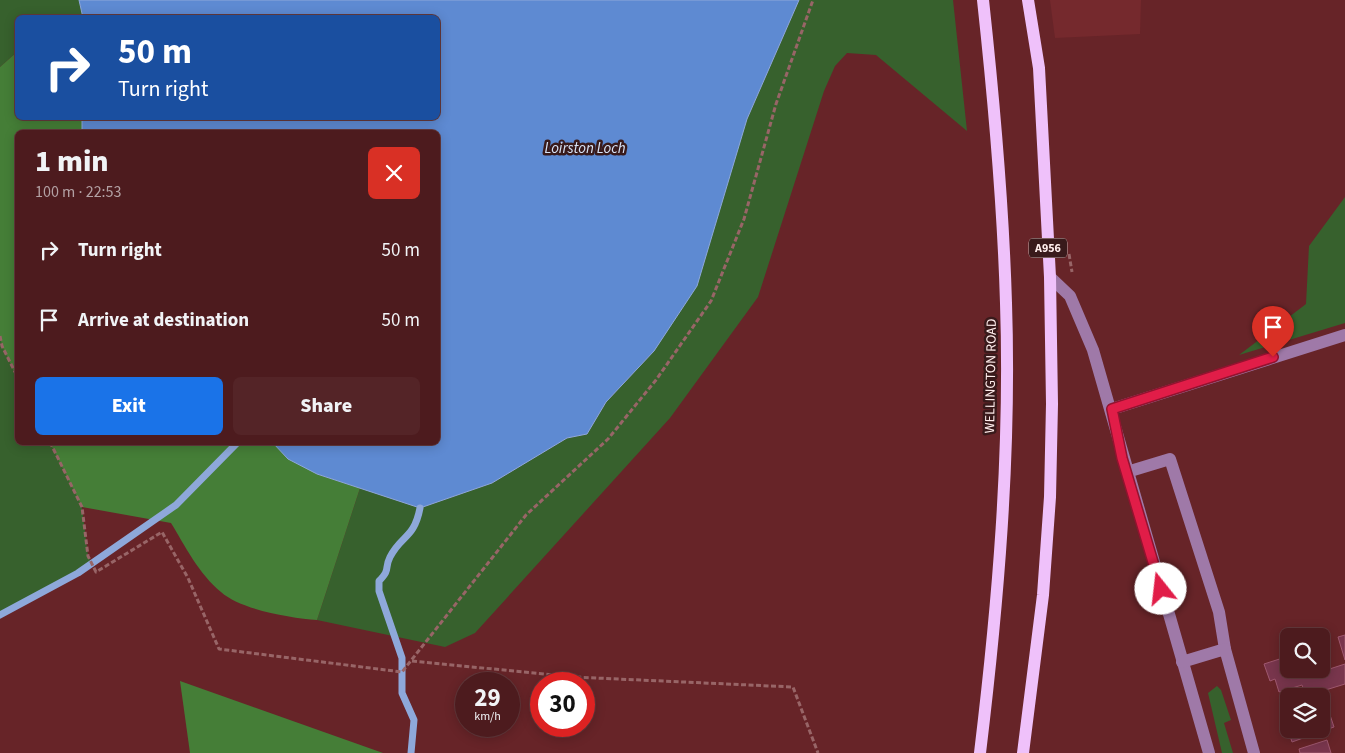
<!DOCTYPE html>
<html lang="en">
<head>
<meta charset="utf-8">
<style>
  body { margin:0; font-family:"Source Sans 3",sans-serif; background:#542427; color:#f1f3f6; height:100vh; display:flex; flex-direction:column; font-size:19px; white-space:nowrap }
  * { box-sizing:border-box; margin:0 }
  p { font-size:16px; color:#b3a1a4 }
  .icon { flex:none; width:28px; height:28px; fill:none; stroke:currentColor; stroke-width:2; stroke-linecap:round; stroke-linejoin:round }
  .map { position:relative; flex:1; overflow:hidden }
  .sheet { position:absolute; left:15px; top:130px; width:425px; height:315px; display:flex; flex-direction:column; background:#4d1b1e; border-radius:8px; box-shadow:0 2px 12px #0003,0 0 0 1px #64393c }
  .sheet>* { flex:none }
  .hud { position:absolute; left:15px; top:15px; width:425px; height:105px; border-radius:8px; box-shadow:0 2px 12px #0003,0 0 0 1px #64393c; background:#1a4fa0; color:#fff; overflow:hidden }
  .controls { position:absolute; left:1280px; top:628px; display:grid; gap:10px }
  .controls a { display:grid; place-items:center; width:50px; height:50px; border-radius:8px; background:#4d1b1e; box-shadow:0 2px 12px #0003,0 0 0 1px #64393c; font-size:25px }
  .speed { position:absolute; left:455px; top:672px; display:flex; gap:10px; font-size:25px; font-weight:700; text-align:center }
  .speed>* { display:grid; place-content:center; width:65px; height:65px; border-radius:50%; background:#4d1b1e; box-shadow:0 2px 12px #0003,0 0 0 1px #64393c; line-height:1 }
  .speed small { font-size:12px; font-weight:400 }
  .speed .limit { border:8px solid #d22; background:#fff; color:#111 }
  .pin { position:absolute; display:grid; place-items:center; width:42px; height:42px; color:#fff; margin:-51px -21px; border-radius:50% 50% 50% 0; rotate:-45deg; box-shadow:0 0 5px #0007 }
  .pin .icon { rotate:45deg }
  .me { position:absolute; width:55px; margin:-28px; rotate:344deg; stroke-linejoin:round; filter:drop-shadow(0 0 4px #0008) }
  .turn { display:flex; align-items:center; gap:18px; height:105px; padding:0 20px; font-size:22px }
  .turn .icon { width:65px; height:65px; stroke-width:2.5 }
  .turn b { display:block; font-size:35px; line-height:42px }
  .round { display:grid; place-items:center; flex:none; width:52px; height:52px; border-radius:8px; background:#542427 }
  .head { display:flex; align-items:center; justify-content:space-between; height:85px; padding:0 20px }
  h1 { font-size:30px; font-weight:800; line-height:38px }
  .action { display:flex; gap:10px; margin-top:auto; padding:10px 20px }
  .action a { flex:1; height:58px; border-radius:8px; background:#1a73e8; color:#fff; font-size:20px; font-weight:800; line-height:58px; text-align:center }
  .action a+a { background:#542427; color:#f1f3f6 }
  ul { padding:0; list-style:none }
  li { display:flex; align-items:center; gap:15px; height:70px; padding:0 20px }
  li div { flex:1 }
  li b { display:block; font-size:19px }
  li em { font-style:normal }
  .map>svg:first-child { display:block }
  .built { fill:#75292d }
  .green { fill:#37612d }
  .forest { fill:#457e37 }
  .water { fill:#5e8ad2; stroke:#8ea8da }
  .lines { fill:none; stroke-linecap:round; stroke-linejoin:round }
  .stream { stroke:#8ea8da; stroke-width:7 }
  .building { fill:#79364d; stroke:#9f586f }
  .path { stroke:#986567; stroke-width:3; stroke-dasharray:5 2.5; stroke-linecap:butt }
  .minor { stroke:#9f79a8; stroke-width:12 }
  .major { stroke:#efc1fa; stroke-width:12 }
  .route-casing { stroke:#92132f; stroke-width:12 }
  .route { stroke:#e11d48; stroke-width:9 }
  .labels { text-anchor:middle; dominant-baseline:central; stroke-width:5; stroke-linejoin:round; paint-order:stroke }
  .shield { fill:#391a1b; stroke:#c4aead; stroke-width:1 }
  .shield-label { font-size:12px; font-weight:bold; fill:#ffedec }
  .street-label { font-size:14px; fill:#ffedec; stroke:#391a1b }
  .water-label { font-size:15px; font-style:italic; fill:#d8e4f8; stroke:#391a1b }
</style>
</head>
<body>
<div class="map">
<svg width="1345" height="753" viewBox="0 0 1345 753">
  <rect width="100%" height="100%" fill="#672428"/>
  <polygon class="built" points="1050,0 1141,0 1140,34 1055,38"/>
  <g class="green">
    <polygon points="0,0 79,0 83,17 18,18 17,52 0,67"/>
    <polygon points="799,0 953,0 967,131 876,55 847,53 835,66 824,91 758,297 670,418 475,633 445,647 317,620 360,488 420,508 492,483 567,438 587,434 606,402 654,351 747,119"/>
    <polygon points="1345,197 1345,323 1239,355 1306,304 1309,246"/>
    <polygon points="0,336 2,346 17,378 18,442 50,443 82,507 88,556 92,563 0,615"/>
    <polygon points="1217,686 1221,690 1231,720 1224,723 1233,753 1222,753 1208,693"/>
  </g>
  <g class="forest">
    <polygon points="17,52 18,118 82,118 82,132 18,132 17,378 2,346 0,336 0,67"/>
    <path d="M 50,443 L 273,443 L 317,474 L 360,488 L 317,620 C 291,618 241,610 221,592 C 199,574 185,546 171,523 L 82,507 Z"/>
    <polygon points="180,681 383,753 190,753"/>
  </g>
  <polygon class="water" points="79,0 799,0 747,119 697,286 654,351 606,402 587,434 567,438 492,483 420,508 317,474 288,459 273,443 438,442 438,132 82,132 82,118 438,118 438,18 83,18"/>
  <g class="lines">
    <g class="stream">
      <polyline points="0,615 78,573 176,505 238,442"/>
      <path d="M 411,753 L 414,720 L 402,693 L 402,658 L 379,591 L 379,581 C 391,569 384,569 390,557 C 401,535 414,539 420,508"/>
    </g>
  </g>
  <g class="building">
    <polygon points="1345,635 1345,660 1338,637"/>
    <polygon points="1289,656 1289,669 1309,669 1311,675 1345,664 1345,684 1306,696 1302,685 1279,692 1275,679 1270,681 1264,664"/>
    <polygon points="1325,700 1334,727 1292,742 1286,724 1289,723 1289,729 1321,729 1321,701"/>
    <polygon points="1327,740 1331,753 1300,753 1299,749"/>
  </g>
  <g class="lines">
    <g class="path">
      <polyline points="1069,254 1072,272"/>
      <polyline points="0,336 2,346 18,378"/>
      <polyline points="50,442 82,507 88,556 96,572 162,532 188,578 219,649 402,672 526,515 608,439 656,380 711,301 744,219 776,104 813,0"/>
      <polyline points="412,661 574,677 793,687 818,753"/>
    </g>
    <g class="minor">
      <polyline points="1050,277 1070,296 1093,350 1209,753"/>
      <polyline points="1112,409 1345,335"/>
      <polyline points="1127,472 1170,459 1219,612 1225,649"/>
      <polyline points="1182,662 1225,649 1254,753"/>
    </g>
    <g class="major">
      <path d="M 980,753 C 998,604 1011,453 1006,303 C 1003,201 994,101 983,0"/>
      <polyline points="1023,753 1043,595 1050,497 1052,404 1050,277 1039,68 1028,0"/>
    </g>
  </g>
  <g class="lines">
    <g class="route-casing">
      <polyline id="route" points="1161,589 1122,458 1112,409 1273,357"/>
    </g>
    <use href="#route" class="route"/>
  </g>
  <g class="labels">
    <rect class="shield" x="1029" y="238.5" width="38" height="19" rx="4"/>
    <g class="shield-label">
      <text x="1048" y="248">A956</text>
    </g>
    <g class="street-label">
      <text transform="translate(991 376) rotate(-89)">WELLINGTON ROAD</text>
    </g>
    <g class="water-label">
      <text x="585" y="148">Loirston Loch</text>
    </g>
  </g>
</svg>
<div class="controls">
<a><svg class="icon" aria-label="search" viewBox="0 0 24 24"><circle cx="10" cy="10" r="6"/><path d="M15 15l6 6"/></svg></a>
<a><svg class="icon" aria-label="layers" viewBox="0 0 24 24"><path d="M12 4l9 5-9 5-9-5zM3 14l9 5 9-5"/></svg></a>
</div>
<div class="speed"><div>29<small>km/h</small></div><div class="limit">30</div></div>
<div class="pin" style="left:1273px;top:357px;background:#d93025"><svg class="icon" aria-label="arrive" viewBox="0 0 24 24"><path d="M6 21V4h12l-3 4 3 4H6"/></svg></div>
<svg class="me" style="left:1161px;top:589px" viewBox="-20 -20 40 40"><circle r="19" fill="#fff"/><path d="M0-13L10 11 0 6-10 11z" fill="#e11d48"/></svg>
<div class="hud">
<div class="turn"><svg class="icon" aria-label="right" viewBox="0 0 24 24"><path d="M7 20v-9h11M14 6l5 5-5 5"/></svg><div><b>50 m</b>Turn right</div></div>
</div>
<section class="sheet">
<div class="head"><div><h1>1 min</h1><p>100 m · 22:53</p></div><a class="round" style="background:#d93025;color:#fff"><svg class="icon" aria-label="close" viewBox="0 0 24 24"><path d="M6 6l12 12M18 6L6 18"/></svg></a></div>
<ul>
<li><svg class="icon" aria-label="right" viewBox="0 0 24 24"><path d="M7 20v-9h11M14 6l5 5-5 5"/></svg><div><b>Turn right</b></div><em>50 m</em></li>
<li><svg class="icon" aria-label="arrive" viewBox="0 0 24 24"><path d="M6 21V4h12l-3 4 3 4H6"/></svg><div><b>Arrive at destination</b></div><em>50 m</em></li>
</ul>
<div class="action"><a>Exit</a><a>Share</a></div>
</section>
</div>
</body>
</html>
